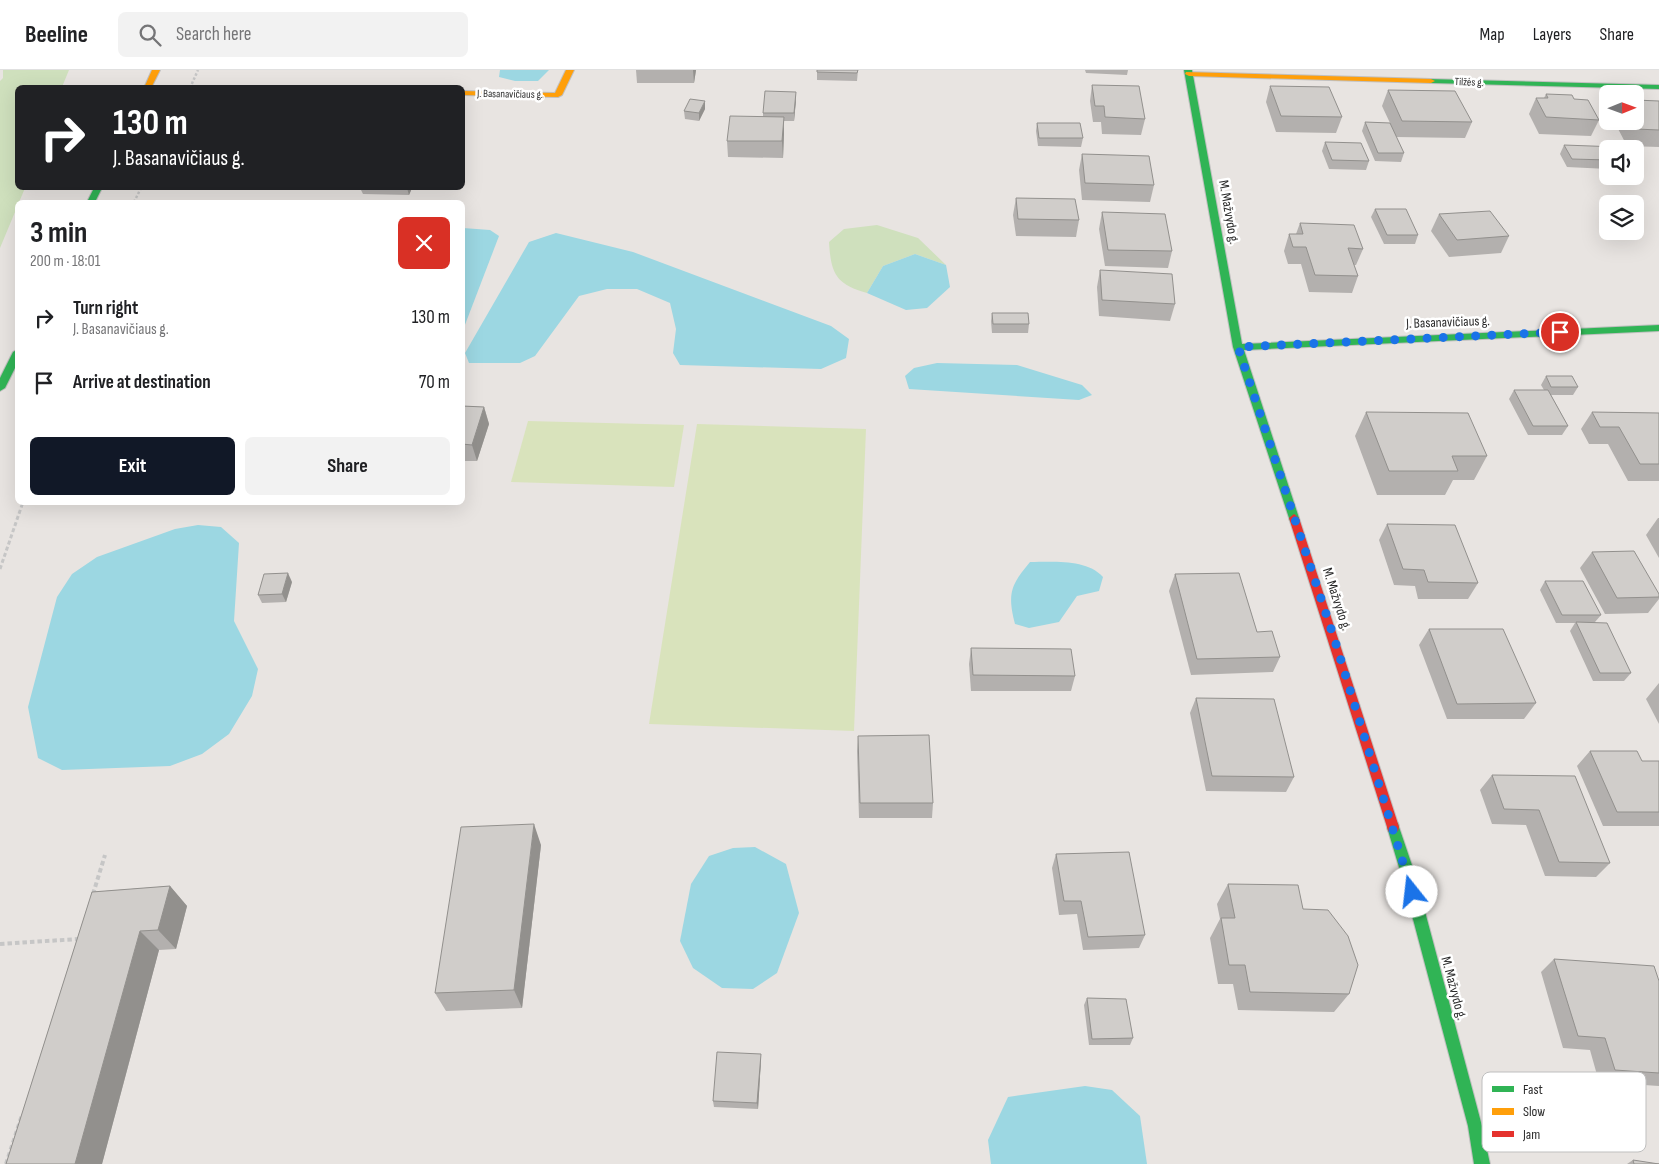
<!DOCTYPE html>
<html lang="en">
<head>
<meta charset="utf-8">
<style>
  body { margin:0; font-family:"Sofia Sans Condensed",sans-serif; background:#f2f2f2; color:#202124; height:100vh; display:flex; flex-direction:column; font-size:19px; white-space:nowrap }
  * { box-sizing:border-box; margin:0 }
  p { font-size:16px; color:#757577 }
  .icon { flex:none; width:28px; height:28px; fill:none; stroke:currentColor; stroke-width:2; stroke-linecap:round; stroke-linejoin:round }
  .map { position:relative; flex:1; overflow:hidden }
  .drawer { position:absolute; left:15px; top:130px; width:450px; height:305px; display:flex; flex-direction:column; background:#fff; border-radius:8px; box-shadow:0 5px 20px #0002 }
  .drawer>* { flex:none }
  .hud { position:absolute; left:15px; top:15px; width:450px; height:105px; border-radius:8px; box-shadow:0 5px 20px #0002; background:#202124; color:#fff; overflow:hidden }
  .needle { width:32px; rotate:89deg }
  .fabs { position:absolute; left:1599px; top:15px; display:grid; gap:10px }
  .fabs a { display:grid; place-items:center; width:45px; height:45px; border-radius:8px; background:#fff; box-shadow:0 5px 20px #0002; font-size:25px }
  .pin { position:absolute; display:grid; place-items:center; width:42px; height:42px; color:#fff; margin:-21px; border:2px solid #fff; border-radius:50%; box-shadow:0 1px 5px #0007 }
  .me { position:absolute; width:55px; margin:-28px; rotate:344deg; stroke-linejoin:round; filter:drop-shadow(0 0 4px #0008) }
  .turn { display:flex; align-items:center; gap:18px; height:105px; padding:0 15px; font-size:22px }
  .turn .icon { width:65px; height:65px; stroke-width:2.5 }
  .turn b { display:block; font-size:35px; line-height:42px }
  .round { display:grid; place-items:center; flex:none; width:52px; height:52px; border-radius:8px; background:#f2f2f2 }
  .overview { display:flex; align-items:center; justify-content:space-between; height:85px; padding:0 15px }
  h1 { font-size:30px; font-weight:700; line-height:38px }
  .button { display:flex; gap:10px; margin-top:auto; padding:10px 15px }
  .button a { flex:1; height:58px; border-radius:8px; background:#111827; color:#fff; font-size:20px; font-weight:700; line-height:58px; text-align:center }
  .button a+a { background:#f2f2f2; color:#202124 }
  ul { padding:0; list-style:none }
  li { display:flex; align-items:center; gap:15px; height:65px; padding:0 15px }
  li div { flex:1 }
  li b { display:block; font-size:19px }
  li em { font-style:normal }
  header { display:flex; align-items:center; gap:30px; box-sizing:border-box; height:70px; padding:0 25px; background:#fff; border-bottom:1px solid #e0e0e0 }
  header strong { font-size:24px }
  nav { display:flex; gap:28px; margin-inline-start:auto; font-size:18px }
  .search { width:350px; height:45px; background:#f2f2f2; display:flex; align-items:center; gap:12px; box-sizing:border-box; padding:0 18px; border-radius:8px; color:#757577; font-size:19px }
  .map>svg:first-child { display:block }
  .green { fill:#cfe0bd }
  .pitch { fill:#d9e3bc }
  .water { fill:#9cd7e2 }
  .lines { fill:none; stroke-linecap:round; stroke-linejoin:round }
  .fast-casing { stroke:#c1c0c0; stroke-width:2 }
  .slow-casing { stroke:#c1c0c0; stroke-width:2 }
  .jam-casing { stroke:#c1c0c0; stroke-width:2 }
  .path-far2 { stroke:#c6c6c6; stroke-width:2.5; stroke-dasharray:2.5 2; stroke-linecap:butt }
  .path-far1 { stroke:#c6c6c6; stroke-width:3; stroke-dasharray:4 2.5; stroke-linecap:butt }
  .path { stroke:#c6c6c6; stroke-width:4; stroke-dasharray:4.5 3; stroke-linecap:butt }
  .fast { fill:#30b455; fill-rule:evenodd }
  .slow { fill:#ff9f0a; fill-rule:evenodd }
  .jam { fill:#e5322d; fill-rule:evenodd }
  .wall { fill:#b3b0ae }
  .shaded-wall { fill:#92908d }
  .building { fill:#d0cdca; stroke:#92908d }
  .route { stroke:#1a73e8; stroke-width:9; stroke-dasharray:0 16.2 }
  .labels { text-anchor:middle; dominant-baseline:central; stroke-width:5; stroke-linejoin:round; paint-order:stroke }
  .far-street-label { font-size:11px; fill:#2b2b2b; stroke:#fff }
  .street-label { font-size:14px; fill:#2b2b2b; stroke:#fff }
  .key { fill:#fff; stroke:#bfbfbf; stroke-width:1 }
  .key-label { font-size:14px; fill:#2b2b2b }
</style>
</head>
<body>
<header>
<strong>Beeline</strong>
<div class="search"><svg class="icon" aria-label="search" viewBox="0 0 24 24"><circle cx="10" cy="10" r="6"/><path d="M15 15l6 6"/></svg>Search here</div>
<nav><a>Map</a><a>Layers</a><a>Share</a></nav>
</header>
<div class="map">
<svg width="1659" height="1094" viewBox="0 0 1659 1094">
  <rect width="100%" height="100%" fill="#e8e4e1"/>
  <g class="green">
    <polygon points="3,0 69,0 62,17 18,18 18,118 25,118 0,178 0,11 3,8"/>
    <path d="M 877,155 L 918,168 L 946,195 L 915,184 L 883,196 L 867,223 C 835,214 831,203 829,172 L 844,159 Z"/>
  </g>
  <g class="pitch">
    <polygon points="528,351 684,355 674,417 511,412"/>
    <polygon points="697,354 866,359 854,661 649,654"/>
  </g>
  <g class="water">
    <polygon points="500,0 549,0 538,11 515,11 499,7"/>
    <polygon points="463,158 490,160 499,166 463,260"/>
    <polygon points="556,163 633,182 831,256 849,269 846,288 821,299 680,295 673,283 676,259 670,233 637,219 607,219 579,226 535,286 520,293 469,293 465,283 529,172"/>
    <polygon points="915,184 946,195 950,217 927,238 906,240 867,223 883,196"/>
    <polygon points="937,293 1017,295 1082,315 1092,325 1079,330 909,319 905,306 914,298"/>
    <polygon points="198,455 221,457 239,473 234,551 258,599 252,626 229,664 202,684 170,696 62,700 38,688 28,637 57,527 72,504 97,487 175,459"/>
    <path d="M 1030,492 C 1054,492 1087,489 1103,507 L 1099,521 L 1077,526 L 1059,552 L 1029,558 L 1015,554 C 1007,523 1011,515 1030,492 Z"/>
    <polygon points="755,777 786,794 799,843 777,903 753,919 722,918 693,898 680,871 691,814 709,786 733,778"/>
    <polygon points="1085,1016 1112,1020 1140,1046 1147,1094 991,1094 988,1070 1008,1027"/>
  </g>
  <g class="lines">
    <g class="fast-casing">
      <g id="fast">
        <polygon points="1184,0 1192,0 1242,274 1659,255 1659,261 1244,280 1299,448 1298,451 1290,451 1233,277"/>
        <polygon points="1428,9 1659,15 1659,19 1431,13 1427,11"/>
        <polygon points="94,118 102,118 95,132 87,132"/>
        <polygon points="18,279 18,292 5,318 0,321 0,308 13,282"/>
        <polygon points="1393,751 1398,753 1399,757 1415,804 1482,1056 1490,1094 1474,1094 1468,1056 1401,804 1387,757 1388,753"/>
      </g>
    </g>
    <g class="slow-casing">
      <g id="slow">
        <polygon points="152,0 160,0 151,18 144,18"/>
        <polygon points="566,0 574,0 562,25 558,27 462,25 462,21 555,23"/>
        <polygon points="1186,2 1431,9 1435,11 1431,13 1189,6 1185,4"/>
      </g>
    </g>
    <g class="jam-casing">
      <polygon id="jam" points="1294,444 1299,448 1399,757 1398,761 1393,763 1388,761 1387,757 1289,448"/>
    </g>
    <g class="path-far2">
      <polyline points="190,18 198,0"/>
      <polyline points="134,132 141,118"/>
    </g>
    <polyline class="path-far1" points="0,499 23,432"/>
    <g class="path">
      <polyline points="93,824 105,785"/>
      <polyline points="0,874 78,869"/>
      <polyline points="6,1094 22,1045"/>
    </g>
    <use href="#fast" class="fast"/>
    <use href="#slow" class="slow"/>
    <use href="#jam" class="jam"/>
  </g>
  <g class="wall">
    <polygon points="636,0 696,0 694,13 637,13"/>
    <polygon points="817,0 858,0 857,11 817,10"/>
    <polygon points="1085,0 1128,0 1127,5 1086,3"/>
    <polygon points="1092,15 1145,49 1141,65 1102,64 1101,52 1093,52 1090,31"/>
    <polygon points="1270,16 1342,47 1336,63 1276,62 1266,32"/>
    <polygon points="1388,20 1472,52 1465,68 1396,67 1404,83 1401,92 1375,91 1362,61 1365,52 1390,53 1382,36"/>
    <polygon points="1546,24 1574,29 1599,50 1591,66 1539,64 1529,44 1536,28 1544,28"/>
    <polygon points="796,30 794,51 784,51 784,63 783,88 728,87 727,71 763,47 763,43"/>
    <polygon points="1659,31 1659,77 1627,76 1614,51 1635,51"/>
    <polygon points="705,39 699,51 685,49 684,41"/>
    <polygon points="1037,53 1083,68 1081,77 1038,76 1036,61"/>
    <polygon points="1325,72 1369,91 1366,100 1329,99 1322,81"/>
    <polygon points="1564,75 1608,79 1608,99 1567,97 1560,84"/>
    <polygon points="1082,84 1154,115 1150,132 1082,130 1079,100"/>
    <polygon points="311,118 412,118 409,125 363,124 361,120 312,119"/>
    <polygon points="1016,128 1079,150 1076,167 1016,166 1013,145"/>
    <polygon points="1375,139 1418,165 1415,174 1384,174 1371,147"/>
    <polygon points="1102,142 1172,181 1168,198 1105,196 1099,159"/>
    <polygon points="1439,144 1509,166 1501,183 1449,187 1431,161"/>
    <polygon points="1300,153 1363,179 1356,195 1354,195 1358,206 1352,223 1309,222 1301,194 1288,194 1284,181 1289,164 1296,164"/>
    <polygon points="1100,200 1175,234 1170,251 1099,246 1097,217"/>
    <polygon points="992,243 1029,254 1028,263 992,263 991,251"/>
    <polygon points="1546,306 1578,317 1573,325 1551,325 1568,356 1562,365 1528,365 1509,329 1514,320 1544,320 1541,315"/>
    <polygon points="462,336 484,337 489,354 477,391 462,391"/>
    <polygon points="1366,342 1487,386 1474,410 1453,410 1445,425 1377,425 1355,366"/>
    <polygon points="1592,342 1659,343 1659,411 1628,411 1608,374 1589,374 1581,359"/>
    <polygon points="1658,448 1659,448 1659,488 1646,465"/>
    <polygon points="1387,454 1478,513 1468,529 1418,529 1415,516 1394,515 1379,470"/>
    <polygon points="1592,482 1659,524 1659,529 1648,543 1605,544 1580,498"/>
    <polygon points="1175,504 1257,562 1280,587 1273,602 1191,605 1169,521"/>
    <polygon points="1545,511 1601,545 1595,552 1631,603 1624,611 1593,611 1570,561 1575,553 1556,553 1540,520"/>
    <polygon points="292,512 286,532 262,533 258,525"/>
    <polygon points="1429,559 1536,633 1524,649 1447,649 1419,575"/>
    <polygon points="971,578 1075,606 1071,621 971,621 969,594"/>
    <polygon points="1659,613 1659,654 1646,629"/>
    <polygon points="1196,628 1294,707 1286,722 1206,721 1190,643"/>
    <polygon points="858,666 933,733 932,748 859,748 857,681"/>
    <polygon points="1590,681 1642,691 1659,691 1659,756 1603,756 1577,696"/>
    <polygon points="1492,705 1610,793 1596,807 1545,806 1526,755 1492,754 1480,720"/>
    <polygon points="541,775 522,938 446,941 435,923"/>
    <polygon points="1056,784 1145,865 1139,878 1083,880 1077,844 1059,845 1052,798"/>
    <polygon points="1228,814 1303,839 1349,924 1334,942 1238,940 1233,914 1218,914 1210,868 1220,849 1217,834"/>
    <polygon points="170,816 187,836 176,879 159,880 102,1094 6,1094 92,822"/>
    <polygon points="1554,889 1659,911 1659,1016 1599,1012 1590,980 1563,978 1541,902"/>
    <polygon points="1087,928 1133,968 1130,975 1089,975 1084,935"/>
    <polygon points="761,990 758,1039 714,1037 713,1031"/>
    <polygon points="1633,1090 1659,1094 1627,1094"/>
  </g>
  <g class="shaded-wall">
    <polygon points="693,0 696,0 694,13"/>
    <polygon points="796,22 796,30 794,51 794,43"/>
    <polygon points="705,31 705,39 699,51 699,43"/>
    <polygon points="784,47 784,63 783,88 782,71"/>
    <polygon points="407,118 412,118 409,125"/>
    <polygon points="484,337 489,354 477,391 472,375"/>
    <polygon points="288,503 292,512 286,532 282,524"/>
    <polygon points="534,754 541,775 522,938 514,920"/>
    <polygon points="170,816 187,836 176,879 158,860"/>
    <polygon points="140,861 159,880 102,1094 75,1094"/>
    <polygon points="761,984 761,990 758,1039 757,1033"/>
  </g>
  <g class="building">
    <polygon points="817,0 858,0 857,3 817,2"/>
    <polygon points="1092,15 1139,16 1145,49 1105,47 1104,36 1095,36"/>
    <polygon points="1270,16 1329,17 1342,47 1281,46"/>
    <polygon points="1388,20 1455,21 1472,52 1402,51"/>
    <polygon points="765,21 796,22 794,43 763,43"/>
    <polygon points="1546,24 1572,25 1574,29 1588,30 1599,50 1546,47 1536,28 1548,28"/>
    <polygon points="690,29 705,31 699,43 684,41"/>
    <polygon points="1635,30 1659,31 1659,60 1636,59 1631,51 1635,51"/>
    <polygon points="730,46 784,47 782,71 727,71"/>
    <polygon points="1365,52 1390,53 1404,83 1378,83"/>
    <polygon points="1037,53 1080,53 1083,68 1039,68"/>
    <polygon points="1325,72 1361,73 1369,91 1332,90"/>
    <polygon points="1564,75 1618,77 1619,79 1608,79 1608,90 1572,89"/>
    <polygon points="1082,84 1149,86 1154,115 1085,113"/>
    <polygon points="1016,128 1075,129 1079,150 1018,149"/>
    <polygon points="1375,139 1406,139 1418,165 1387,165"/>
    <polygon points="1490,141 1509,166 1457,170 1439,144"/>
    <polygon points="1102,142 1165,144 1172,181 1108,180"/>
    <polygon points="1300,153 1354,155 1363,179 1348,178 1358,206 1315,205 1306,177 1293,177 1289,164 1303,164"/>
    <polygon points="1100,200 1172,204 1175,234 1102,230"/>
    <polygon points="992,243 1028,243 1029,254 993,254"/>
    <polygon points="1546,306 1572,306 1578,317 1551,317"/>
    <polygon points="1514,320 1548,320 1568,356 1533,356"/>
    <polygon points="462,336 484,337 472,375 462,374"/>
    <polygon points="1366,342 1468,343 1487,386 1452,386 1458,401 1389,401"/>
    <polygon points="1592,342 1659,343 1659,394 1640,394 1619,357 1600,357"/>
    <polygon points="1387,454 1455,455 1478,513 1428,512 1424,500 1403,499"/>
    <polygon points="1634,481 1659,524 1659,527 1617,528 1592,482"/>
    <polygon points="288,503 282,524 258,525 264,504"/>
    <polygon points="1239,503 1257,562 1272,561 1280,587 1197,589 1175,504"/>
    <polygon points="1545,511 1583,511 1601,545 1562,545"/>
    <polygon points="1576,552 1607,553 1631,603 1600,603"/>
    <polygon points="1429,559 1503,559 1536,633 1457,634"/>
    <polygon points="971,578 1071,579 1075,606 973,605"/>
    <polygon points="1196,628 1274,629 1294,707 1212,706"/>
    <polygon points="929,665 933,733 860,733 858,666"/>
    <polygon points="1590,681 1637,681 1642,691 1659,691 1659,742 1617,742"/>
    <polygon points="1492,705 1575,706 1610,793 1559,792 1539,740 1504,739"/>
    <polygon points="534,754 514,920 435,923 461,757"/>
    <polygon points="1129,782 1145,865 1088,867 1081,831 1064,831 1056,784"/>
    <polygon points="1228,814 1298,815 1303,839 1328,840 1348,866 1358,895 1349,924 1250,922 1245,895 1229,895 1221,848 1235,848"/>
    <polygon points="170,816 158,860 140,861 75,1094 6,1094 92,822"/>
    <polygon points="1554,889 1654,896 1659,911 1659,1003 1615,1000 1605,968 1578,966"/>
    <polygon points="1087,928 1126,929 1133,968 1092,969"/>
    <polygon points="717,982 761,984 757,1033 713,1031"/>
    <polygon points="1633,1090 1659,1094 1634,1094"/>
  </g>
  <g class="lines">
    <polyline class="route" points="1412,822 1335,571 1238,277 1560,262"/>
  </g>
  <g class="labels">
    <g class="far-street-label">
      <text transform="translate(1469 12) rotate(2)">Tilžės g.</text>
      <text transform="translate(510 24) rotate(1)">J. Basanavičiaus g.</text>
    </g>
    <g class="street-label">
      <text transform="translate(1229 142) rotate(80)">M. Mažvydo g.</text>
      <text transform="translate(1448 252) rotate(-2)">J. Basanavičiaus g.</text>
      <text transform="translate(1337 529) rotate(72)">M. Mažvydo g.</text>
      <text transform="translate(1454 918) rotate(75)">M. Mažvydo g.</text>
    </g>
  </g>
  <rect x="1482" y="1002" width="164" height="80" rx="8" class="key"/>
  <rect x="1492" y="1016" width="22" height="6" fill="#30b455"/>
  <rect x="1492" y="1038" width="22" height="7" fill="#ff9f0a"/>
  <rect x="1492" y="1061" width="22" height="6" fill="#e5322d"/>
  <g class="key-label">
    <text x="1523" y="1024">Fast</text>
    <text x="1523" y="1046">Slow</text>
    <text x="1523" y="1069">Jam</text>
  </g>
</svg>
<div class="fabs">
<a><svg class="needle" viewBox="-14 -14 28 28"><path d="M0-13l5 13h-10z" fill="#e53935"/><path d="M0 13l5-13h-10z" fill="#757577"/></svg></a>
<a><svg class="icon" aria-label="sound" viewBox="0 0 24 24"><path d="M4 9h4l5-4v14l-5-4H4zM17 9q2 3 0 6"/></svg></a>
<a><svg class="icon" aria-label="layers" viewBox="0 0 24 24"><path d="M12 4l9 5-9 5-9-5zM3 14l9 5 9-5"/></svg></a>
</div>
<div class="pin" style="left:1560px;top:262px;background:#d93025"><svg class="icon" aria-label="arrive" viewBox="0 0 24 24"><path d="M6 21V4h12l-3 4 3 4H6"/></svg></div>
<svg class="me" style="left:1412px;top:822px" viewBox="-20 -20 40 40"><circle r="19" fill="#fff"/><path d="M0-13L10 11 0 6-10 11z" fill="#1a73e8"/></svg>
<div class="hud">
<div class="turn"><svg class="icon" aria-label="right" viewBox="0 0 24 24"><path d="M7 20v-9h11M14 6l5 5-5 5"/></svg><div><b>130 m</b>J. Basanavičiaus g.</div></div>
</div>
<section class="drawer">
<div class="overview"><div><h1>3 min</h1><p>200 m · 18:01</p></div><a class="round" style="background:#d93025;color:#fff"><svg class="icon" aria-label="close" viewBox="0 0 24 24"><path d="M6 6l12 12M18 6L6 18"/></svg></a></div>
<ul>
<li><svg class="icon" aria-label="right" viewBox="0 0 24 24"><path d="M7 20v-9h11M14 6l5 5-5 5"/></svg><div><b>Turn right</b><p>J. Basanavičiaus g.</p></div><em>130 m</em></li>
<li><svg class="icon" aria-label="arrive" viewBox="0 0 24 24"><path d="M6 21V4h12l-3 4 3 4H6"/></svg><div><b>Arrive at destination</b></div><em>70 m</em></li>
</ul>
<div class="button"><a>Exit</a><a>Share</a></div>
</section>
</div>
</body>
</html>
